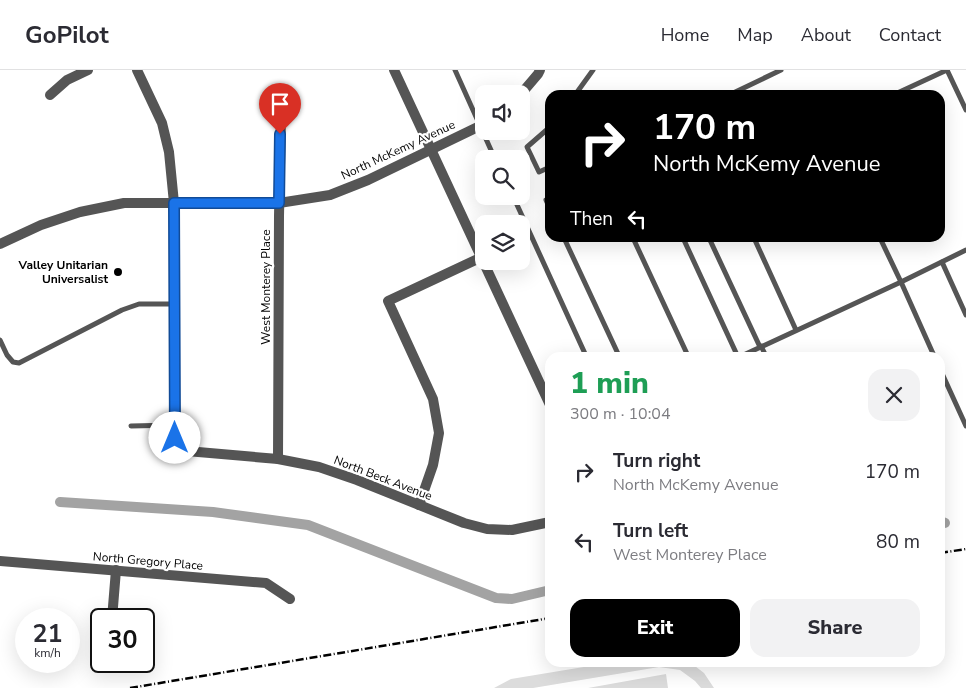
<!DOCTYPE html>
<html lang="en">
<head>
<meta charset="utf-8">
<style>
  body { margin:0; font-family:"Nunito Sans",sans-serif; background:#f2f2f3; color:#2b2b33; height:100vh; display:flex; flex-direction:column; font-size:19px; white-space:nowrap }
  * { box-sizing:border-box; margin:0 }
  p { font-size:16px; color:#7c7c81 }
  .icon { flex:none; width:28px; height:28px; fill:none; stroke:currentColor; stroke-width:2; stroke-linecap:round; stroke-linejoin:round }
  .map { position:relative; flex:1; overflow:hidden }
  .details { position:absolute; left:545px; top:282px; width:400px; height:315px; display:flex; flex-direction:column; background:#fff; border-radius:15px; box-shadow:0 5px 20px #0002 }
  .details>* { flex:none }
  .guide { position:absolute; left:545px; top:20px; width:400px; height:152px; border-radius:15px; box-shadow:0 5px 20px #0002; background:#000; color:#fff; overflow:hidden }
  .tools { position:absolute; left:475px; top:15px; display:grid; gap:10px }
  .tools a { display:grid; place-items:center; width:55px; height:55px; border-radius:10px; background:#fff; box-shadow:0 5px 20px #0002; font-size:25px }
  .speed { position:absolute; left:15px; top:538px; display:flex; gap:10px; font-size:25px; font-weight:700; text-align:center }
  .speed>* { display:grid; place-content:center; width:65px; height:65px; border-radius:50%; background:#fff; box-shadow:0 5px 20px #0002; line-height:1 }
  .speed small { font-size:12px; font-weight:400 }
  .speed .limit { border:2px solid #111; border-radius:8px; background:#fff; color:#111 }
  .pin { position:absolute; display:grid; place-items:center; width:42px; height:42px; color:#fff; margin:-51px -21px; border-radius:50% 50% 50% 0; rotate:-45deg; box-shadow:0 0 5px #0007 }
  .pin .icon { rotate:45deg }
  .me { position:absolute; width:55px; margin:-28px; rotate:0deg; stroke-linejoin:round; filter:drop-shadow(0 0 4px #0008) }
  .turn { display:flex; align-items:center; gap:18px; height:105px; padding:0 25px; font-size:22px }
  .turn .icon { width:65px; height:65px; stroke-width:2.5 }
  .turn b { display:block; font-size:35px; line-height:42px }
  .then { display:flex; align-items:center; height:48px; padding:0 25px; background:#0003; gap:10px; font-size:19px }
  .round { display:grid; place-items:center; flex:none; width:52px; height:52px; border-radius:15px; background:#f2f2f3 }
  .headline { display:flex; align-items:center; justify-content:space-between; height:85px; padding:0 25px }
  h1 { font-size:30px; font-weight:800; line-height:38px; color:#1e9e55 }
  .button { display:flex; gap:10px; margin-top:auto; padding:10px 25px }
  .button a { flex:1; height:58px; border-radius:15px; background:#000; color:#fff; font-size:20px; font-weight:800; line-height:58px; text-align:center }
  .button a+a { background:#f2f2f3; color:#2b2b33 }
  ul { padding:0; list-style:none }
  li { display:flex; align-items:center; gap:15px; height:70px; padding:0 25px }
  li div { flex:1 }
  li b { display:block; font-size:19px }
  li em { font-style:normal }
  header { display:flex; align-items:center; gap:30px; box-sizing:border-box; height:70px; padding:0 25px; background:#fff; border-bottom:1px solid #e1e1e2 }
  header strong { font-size:24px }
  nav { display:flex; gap:28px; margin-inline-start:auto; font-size:18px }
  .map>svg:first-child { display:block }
  .green { fill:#dcdcdc }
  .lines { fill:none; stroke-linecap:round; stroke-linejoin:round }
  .canal { stroke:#a3a3a3; stroke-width:10 }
  .lane { stroke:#555; stroke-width:5 }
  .street { stroke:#555; stroke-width:10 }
  .rail { stroke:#000; stroke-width:2.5; stroke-dasharray:8 2.5 1 2.5; stroke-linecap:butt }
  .route-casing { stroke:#114b97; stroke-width:12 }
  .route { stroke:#1a73e8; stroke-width:9 }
  .poi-dot { fill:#000; stroke:#fff; stroke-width:2 }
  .labels { text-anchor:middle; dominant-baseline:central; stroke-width:4.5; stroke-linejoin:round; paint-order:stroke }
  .street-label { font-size:12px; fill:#000; stroke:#fff }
  .poi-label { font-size:12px; font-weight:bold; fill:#000; stroke:#fff; text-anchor:end }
</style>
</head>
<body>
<header>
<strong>GoPilot</strong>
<nav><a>Home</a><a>Map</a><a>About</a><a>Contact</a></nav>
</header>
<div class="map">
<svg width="966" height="618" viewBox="0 0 966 618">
  <rect width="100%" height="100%" fill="#fff"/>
  <g class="green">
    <polygon points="614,592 691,593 704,603 714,618 701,618 695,611 680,600 659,597 533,618 494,618 511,609"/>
    <polygon points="666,604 668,618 588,618"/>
  </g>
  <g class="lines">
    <g class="canal">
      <polyline points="60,432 213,442 308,455 496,528 512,529 550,520"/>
      <polyline points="940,451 945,453"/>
    </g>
    <g class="lane">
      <polyline points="455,0 495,89"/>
      <polyline points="947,0 966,40"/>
      <polyline points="575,25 593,0"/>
      <polyline points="729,25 781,0"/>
      <polyline points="893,25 947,0"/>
      <polyline points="550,57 527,77 539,102 550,97"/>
      <polyline points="513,126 587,288"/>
      <polyline points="550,129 546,130 550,139"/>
      <polyline points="564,168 620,288"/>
      <polyline points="633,168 689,288"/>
      <polyline points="683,168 738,287"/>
      <polyline points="709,168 760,277"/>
      <polyline points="754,168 796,260"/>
      <polyline points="880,168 901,212 966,180"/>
      <polyline points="942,192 966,245"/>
      <polyline points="0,270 7,285 13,292 19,293 122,240 139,234 174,234"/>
      <polyline points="761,276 767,288"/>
      <polyline points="737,288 901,212 935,288"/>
      <polyline points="940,299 966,356"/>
      <polyline points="131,356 175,355"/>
    </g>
    <g class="street">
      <polyline points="137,0 162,53 169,82 174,133 175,380 278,389 319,397 357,410 464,453 487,459 512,460 550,452"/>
      <polyline points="394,0 550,335"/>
      <polyline points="521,24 538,4 540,0"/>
      <polyline points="50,25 67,10 88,0"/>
      <polyline points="0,174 41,155 80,142 124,133 279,133 330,125 368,110 484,54"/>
      <polyline points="278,389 279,146 281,45"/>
      <polyline points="419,435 433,395 439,363 433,329 388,231 482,187"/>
      <polyline points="0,491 266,513 290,529"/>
      <polyline points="112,549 116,500"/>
    </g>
    <g class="rail">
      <polyline points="940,483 966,479"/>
      <polyline points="130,618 550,548"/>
    </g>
  </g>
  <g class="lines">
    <g class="route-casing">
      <polyline id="route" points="175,368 174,133 279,133 280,64"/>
    </g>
    <use href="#route" class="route"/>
  </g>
  <circle class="poi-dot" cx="118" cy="202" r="5"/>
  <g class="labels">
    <g class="street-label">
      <text transform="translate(398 80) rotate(-25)">North McKemy Avenue</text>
      <text transform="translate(266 217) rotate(-90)">West Monterey Place</text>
      <text transform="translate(383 408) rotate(21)">North Beck Avenue</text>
      <text transform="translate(148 491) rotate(5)">North Gregory Place</text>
    </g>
    <g class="poi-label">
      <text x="108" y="195">Valley Unitarian<tspan x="108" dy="14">Universalist</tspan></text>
    </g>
  </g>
</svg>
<div class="tools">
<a><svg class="icon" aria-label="sound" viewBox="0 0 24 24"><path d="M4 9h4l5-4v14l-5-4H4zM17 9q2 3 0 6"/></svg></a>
<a><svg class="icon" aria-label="search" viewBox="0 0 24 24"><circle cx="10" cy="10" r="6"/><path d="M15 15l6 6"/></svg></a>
<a><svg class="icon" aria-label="layers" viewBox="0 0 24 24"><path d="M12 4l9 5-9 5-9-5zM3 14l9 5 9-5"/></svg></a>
</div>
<div class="speed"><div>21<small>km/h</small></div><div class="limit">30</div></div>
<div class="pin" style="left:280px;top:64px;background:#d93025"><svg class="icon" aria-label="arrive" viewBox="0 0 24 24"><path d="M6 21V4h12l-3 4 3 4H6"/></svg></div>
<svg class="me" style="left:175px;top:368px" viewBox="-20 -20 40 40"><circle r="19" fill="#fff"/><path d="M0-13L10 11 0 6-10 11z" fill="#1a73e8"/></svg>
<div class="guide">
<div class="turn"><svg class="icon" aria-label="right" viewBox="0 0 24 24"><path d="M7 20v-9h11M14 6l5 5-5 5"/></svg><div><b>170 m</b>North McKemy Avenue</div></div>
<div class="then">Then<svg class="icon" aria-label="left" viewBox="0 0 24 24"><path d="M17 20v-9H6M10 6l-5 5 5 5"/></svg></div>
</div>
<section class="details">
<div class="headline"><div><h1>1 min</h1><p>300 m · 10:04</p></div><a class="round"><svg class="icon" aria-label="close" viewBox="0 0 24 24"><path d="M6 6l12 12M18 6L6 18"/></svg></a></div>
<ul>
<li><svg class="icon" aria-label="right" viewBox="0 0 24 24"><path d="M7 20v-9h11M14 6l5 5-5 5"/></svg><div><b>Turn right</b><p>North McKemy Avenue</p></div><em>170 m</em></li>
<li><svg class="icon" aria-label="left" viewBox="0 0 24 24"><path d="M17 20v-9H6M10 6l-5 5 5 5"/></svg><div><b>Turn left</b><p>West Monterey Place</p></div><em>80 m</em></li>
</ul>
<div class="button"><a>Exit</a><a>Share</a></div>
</section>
</div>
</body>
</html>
